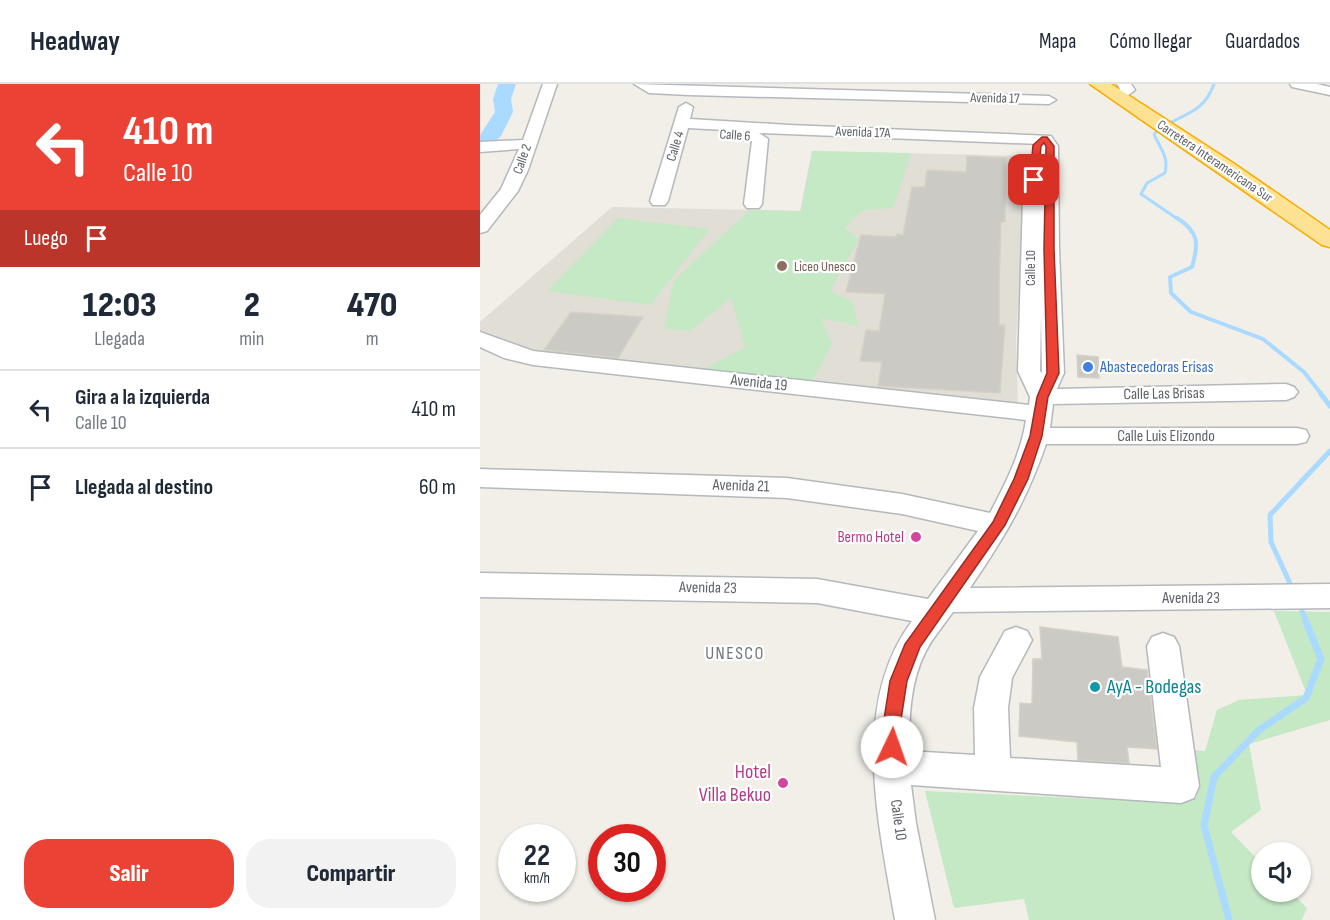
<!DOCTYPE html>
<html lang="es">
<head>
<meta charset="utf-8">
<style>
  body { margin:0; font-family:"Sofia Sans Condensed",sans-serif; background:#f2f2f3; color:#1f2937; height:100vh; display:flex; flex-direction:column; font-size:22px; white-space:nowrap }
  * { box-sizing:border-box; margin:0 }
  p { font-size:20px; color:#747a83 }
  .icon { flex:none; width:33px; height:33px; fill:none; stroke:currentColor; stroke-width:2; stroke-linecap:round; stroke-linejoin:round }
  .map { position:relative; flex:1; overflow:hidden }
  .details { display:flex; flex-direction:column; background:#fff; width:480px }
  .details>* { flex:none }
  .guide { background:#ea4335; color:#fff; overflow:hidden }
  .tools { position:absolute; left:771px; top:758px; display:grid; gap:12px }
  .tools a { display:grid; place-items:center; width:60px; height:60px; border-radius:50%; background:#fff; box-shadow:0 2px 4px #0004; font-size:30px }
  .speed { position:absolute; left:18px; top:740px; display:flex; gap:12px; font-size:30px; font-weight:700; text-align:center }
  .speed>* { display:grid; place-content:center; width:78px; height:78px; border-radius:50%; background:#fff; box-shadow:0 2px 4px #0004; line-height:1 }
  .speed small { font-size:15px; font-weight:400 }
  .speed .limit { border:9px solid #d22; background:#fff; color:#111 }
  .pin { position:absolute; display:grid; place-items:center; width:51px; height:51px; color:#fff; margin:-26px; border-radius:12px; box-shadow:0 3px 9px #0006 }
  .me { position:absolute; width:66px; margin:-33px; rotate:3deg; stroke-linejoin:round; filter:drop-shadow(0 0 4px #0008) }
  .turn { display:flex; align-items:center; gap:21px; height:126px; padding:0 24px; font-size:27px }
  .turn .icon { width:78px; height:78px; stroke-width:2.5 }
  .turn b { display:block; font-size:42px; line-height:51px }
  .then { display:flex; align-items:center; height:57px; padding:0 24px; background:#0003; gap:12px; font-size:22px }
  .eta { display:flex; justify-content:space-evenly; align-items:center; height:102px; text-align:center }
  .eta b { font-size:36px; font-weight:800; line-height:42px }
  .action { display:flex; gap:12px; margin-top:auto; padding:12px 24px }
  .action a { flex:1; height:69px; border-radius:24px; background:#ea4335; color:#fff; font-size:24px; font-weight:800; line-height:69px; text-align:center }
  .action a+a { background:#f2f2f3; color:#1f2937 }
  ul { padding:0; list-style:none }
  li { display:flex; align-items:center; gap:18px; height:78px; padding:0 24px; border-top:2px solid #e0e1e3 }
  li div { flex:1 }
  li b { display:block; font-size:22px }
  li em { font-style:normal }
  header { display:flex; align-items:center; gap:36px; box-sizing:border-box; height:84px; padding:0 30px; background:#fff; border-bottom:2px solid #e0e1e3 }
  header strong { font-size:28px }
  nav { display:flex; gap:33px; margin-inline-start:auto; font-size:21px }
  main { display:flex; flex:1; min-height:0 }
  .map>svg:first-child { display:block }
  .education { fill:#e1ded6 }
  .green { fill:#c5e8c5 }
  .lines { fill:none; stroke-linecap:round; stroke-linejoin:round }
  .stream-far3 { stroke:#aadaff; stroke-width:3 }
  .stream-far2 { stroke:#aadaff; stroke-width:4 }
  .stream-far1 { stroke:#aadaff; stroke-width:5 }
  .stream { stroke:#aadaff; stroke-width:7 }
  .river { fill:#aadaff; fill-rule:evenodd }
  .building { fill:#cccac5; stroke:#d6d1c6; stroke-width:1.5 }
  .minor-casing { stroke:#b5b8bc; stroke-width:3 }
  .highway-casing { stroke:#f9ab00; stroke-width:3 }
  .minor { fill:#fff; fill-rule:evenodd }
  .highway { fill:#fde293; fill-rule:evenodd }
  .route { fill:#ea4335; stroke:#982c22; stroke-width:1.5 }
  .education-dot { fill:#8d6e63; stroke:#fff; stroke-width:2 }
  .shop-dot { fill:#3f7fe0; stroke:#fff; stroke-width:2 }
  .hotel-dot { fill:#d1479c; stroke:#fff; stroke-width:2 }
  .culture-dot { fill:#0f9aa8; stroke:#fff; stroke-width:2 }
  .labels { text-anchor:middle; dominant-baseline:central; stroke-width:4.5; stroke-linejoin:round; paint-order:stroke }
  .far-street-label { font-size:14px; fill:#5f6368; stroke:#fff }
  .far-education-label { font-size:14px; fill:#785e54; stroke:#fff; text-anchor:start }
  .shop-label { font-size:16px; fill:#366cbe; stroke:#fff; text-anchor:start }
  .street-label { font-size:16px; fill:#5f6368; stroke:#fff }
  .hotel-label { font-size:16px; fill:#b23c85; stroke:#fff; text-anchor:end }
  .neighbourhood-label { font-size:18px; letter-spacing:1.5px; fill:#70757a; stroke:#fff }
  .near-culture-label { font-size:20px; fill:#0d838f; stroke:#fff; text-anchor:start }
  .near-hotel-label { font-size:20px; fill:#b23c85; stroke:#fff; text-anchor:end }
</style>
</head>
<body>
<header>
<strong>Headway</strong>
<nav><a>Mapa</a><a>Cómo llegar</a><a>Guardados</a></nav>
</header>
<main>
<section class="details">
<div class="guide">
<div class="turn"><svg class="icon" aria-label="left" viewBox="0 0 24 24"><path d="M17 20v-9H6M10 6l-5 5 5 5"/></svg><div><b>410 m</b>Calle 10</div></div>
<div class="then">Luego<svg class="icon" aria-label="arrive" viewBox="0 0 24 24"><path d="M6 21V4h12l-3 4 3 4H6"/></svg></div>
</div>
<div class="eta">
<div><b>12:03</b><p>Llegada</p></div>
<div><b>2</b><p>min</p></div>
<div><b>470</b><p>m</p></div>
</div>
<ul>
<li><svg class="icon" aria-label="left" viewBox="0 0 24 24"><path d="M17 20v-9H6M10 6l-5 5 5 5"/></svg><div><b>Gira a la izquierda</b><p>Calle 10</p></div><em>410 m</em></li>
<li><svg class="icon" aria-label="arrive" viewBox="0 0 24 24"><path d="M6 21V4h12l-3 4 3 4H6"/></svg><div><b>Llegada al destino</b></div><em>60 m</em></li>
</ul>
<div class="action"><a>Salir</a><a>Compartir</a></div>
</section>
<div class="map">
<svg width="850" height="836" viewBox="0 0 850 836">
  <rect width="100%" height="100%" fill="#f1efe8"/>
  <polygon class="education" points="332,67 547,72 536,255 538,322 54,269 0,247 0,238 132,123 320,127"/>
  <g class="green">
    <polygon points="332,67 431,69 413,124 383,126 365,144 379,155 350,207 373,218 378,242 341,234 352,260 331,299 220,287 265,263 251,214 209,248 184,244 194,196 270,126 321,127"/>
    <polygon points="138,134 230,145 170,221 67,207"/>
    <polygon points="794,527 850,528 850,636 769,660 781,726 751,748 781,779 782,807 810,807 827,824 822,836 549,836 544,815 474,824 445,707 702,719 717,713 711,666 725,667 737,626 759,616 827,611"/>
  </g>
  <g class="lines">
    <path class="stream-far3" d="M 699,136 L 661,110 L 667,99 L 685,89 C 689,72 680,65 674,50 C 697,29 722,34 734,0"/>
    <path class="stream-far2" d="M 697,134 C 719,148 719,160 712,183 L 690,193 L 691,209 L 711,228 L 783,255 L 824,288 L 842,311"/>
    <g class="stream-far1">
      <polyline points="841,310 850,322"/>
      <polyline points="813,506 791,458 790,431 850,367"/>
      <polyline points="819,520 827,539"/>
    </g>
    <polyline class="stream" points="749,836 724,741 734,693 779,646 826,614 841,575 826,538"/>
    <polygon class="river" points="18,0 36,0 31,15 33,28 21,52 7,65 0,67 0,51 15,28 13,15"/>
  </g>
  <g class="building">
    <polygon points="487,72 526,74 525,138 521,138 519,200 519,241 525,241 520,309 398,302 402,278 380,277 386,246 399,247 405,210 366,208 381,151 417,153 417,150 423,151 432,103 445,103 447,86 486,88"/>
    <polygon points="91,228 163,233 138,274 64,266"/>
    <polygon points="597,271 618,273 619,294 598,293"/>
    <polygon points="560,543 638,553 642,583 667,586 677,665 647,663 649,679 598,676 597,658 539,652 540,619 552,620 553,575 562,575"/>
  </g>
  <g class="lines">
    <g class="minor-casing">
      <g id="minor">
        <polygon points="63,0 77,0 48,86 38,107 7,147 0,149 0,131 21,105 39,65 0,68 0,58 43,56"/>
        <polygon points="154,0 569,12 576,16 569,20 209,11 169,9"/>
        <polygon points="637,0 651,0 655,6 643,15 633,15 631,12 640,5"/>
        <polygon points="810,0 837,0 850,3 850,11 812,3"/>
        <path d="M 206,19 L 213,23 L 210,35 L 309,41 L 571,52 L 578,62 L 579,165 L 584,289 L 577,305 L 806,300 L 814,303 L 818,308 L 814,313 L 806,316 L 573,320 L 570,344 L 817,344 L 826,346 L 829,352 L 826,358 L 817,360 L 566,360 C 546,418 524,454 490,504 L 850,500 L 850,524 L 473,528 C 464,541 453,553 446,567 C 430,597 429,634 429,667 L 495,671 L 494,624 L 500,593 L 525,547 L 536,543 L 547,547 L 552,556 L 532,594 L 528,624 L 530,674 L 681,683 L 667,562 L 672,553 L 683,549 L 694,553 L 699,562 L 719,702 L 714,714 L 701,719 L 431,701 L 436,739 L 455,836 L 415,836 C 399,740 369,622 432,537 L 337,519 L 0,513 L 0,489 L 337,495 L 448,515 L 498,447 L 422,430 L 307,414 L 0,403 L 0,385 L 307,394 L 422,410 L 510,429 C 526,399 541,369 546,336 L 53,281 L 24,274 L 0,263 L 0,248 L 53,267 L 549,321 L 550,313 L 538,287 L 543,114 L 546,110 L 558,110 L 561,114 L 560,60 L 279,49 L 288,55 L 282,120 L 279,124 L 267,124 L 264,120 L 272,57 L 246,53 L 243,50 L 246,46 L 208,44 L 188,117 L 185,121 L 173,121 L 170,117 L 199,23 ZM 561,231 L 562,289 L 560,287 Z"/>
      </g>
    </g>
    <g class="highway-casing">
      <polygon id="highway" points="610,0 631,0 753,79 850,146 850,163 842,161"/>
    </g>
    <use href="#minor" class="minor"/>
    <use href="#highway" class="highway"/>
  </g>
  <polygon class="route" points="562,53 567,53 574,62 574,165 579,289 568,313 562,352 548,395 525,441 440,563 427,597 420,642 421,663 418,668 412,671 406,668 403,663 403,642 410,597 425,560 513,438 534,395 550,352 557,313 567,289 564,165 566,62 564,59 561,62 558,96 554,99 550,96 553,61"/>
  <circle class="education-dot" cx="302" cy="182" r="6"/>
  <circle class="shop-dot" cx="608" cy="283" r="6"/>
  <g class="hotel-dot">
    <circle cx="436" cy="453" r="6"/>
    <circle cx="303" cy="699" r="6"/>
  </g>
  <circle class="culture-dot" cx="615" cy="603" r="6"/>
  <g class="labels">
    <g class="far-street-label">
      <text transform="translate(515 14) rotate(1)">Avenida 17</text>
      <text transform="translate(383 48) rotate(2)">Avenida 17A</text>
      <text transform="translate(255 51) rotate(4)">Calle 6</text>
      <text transform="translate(195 62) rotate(-73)">Calle 4</text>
      <text transform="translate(42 75) rotate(-71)">Calle 2</text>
      <text transform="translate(735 77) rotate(34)">Carretera Interamericana Sur</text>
      <text transform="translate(550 184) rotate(-90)">Calle 10</text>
    </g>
    <g class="far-education-label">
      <text x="314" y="182">Liceo Unesco</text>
    </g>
    <g class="shop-label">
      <text x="620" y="283">Abastecedoras Erisas</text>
    </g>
    <g class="street-label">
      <text transform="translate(279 299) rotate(6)">Avenida 19</text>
      <text transform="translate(684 310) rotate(-1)">Calle Las Brisas</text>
      <text x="686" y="352">Calle Luis Elizondo</text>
      <text transform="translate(261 402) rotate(2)">Avenida 21</text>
      <text transform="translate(228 504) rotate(1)">Avenida 23</text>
      <text x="711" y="514">Avenida 23</text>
      <text transform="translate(418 736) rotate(82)">Calle 10</text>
    </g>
    <g class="hotel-label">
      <text x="424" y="453">Bermo Hotel</text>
    </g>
    <g class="neighbourhood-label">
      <text x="255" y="569">UNESCO</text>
    </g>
    <g class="near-culture-label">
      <text x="627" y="603">AyA - Bodegas</text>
    </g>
    <g class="near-hotel-label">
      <text x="291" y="688">Hotel<tspan x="291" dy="23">Villa Bekuo</tspan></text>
    </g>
  </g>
</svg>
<div class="tools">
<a><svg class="icon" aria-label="sound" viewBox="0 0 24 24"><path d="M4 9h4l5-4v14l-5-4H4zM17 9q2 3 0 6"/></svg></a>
</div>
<div class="speed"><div>22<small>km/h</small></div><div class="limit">30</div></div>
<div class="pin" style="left:554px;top:96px;background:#d93025"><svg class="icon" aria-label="arrive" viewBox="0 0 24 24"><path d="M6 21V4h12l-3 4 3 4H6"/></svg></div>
<svg class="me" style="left:412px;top:663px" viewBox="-20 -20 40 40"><circle r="19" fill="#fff"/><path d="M0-13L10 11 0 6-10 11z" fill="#ea4335"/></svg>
</div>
</main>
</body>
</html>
